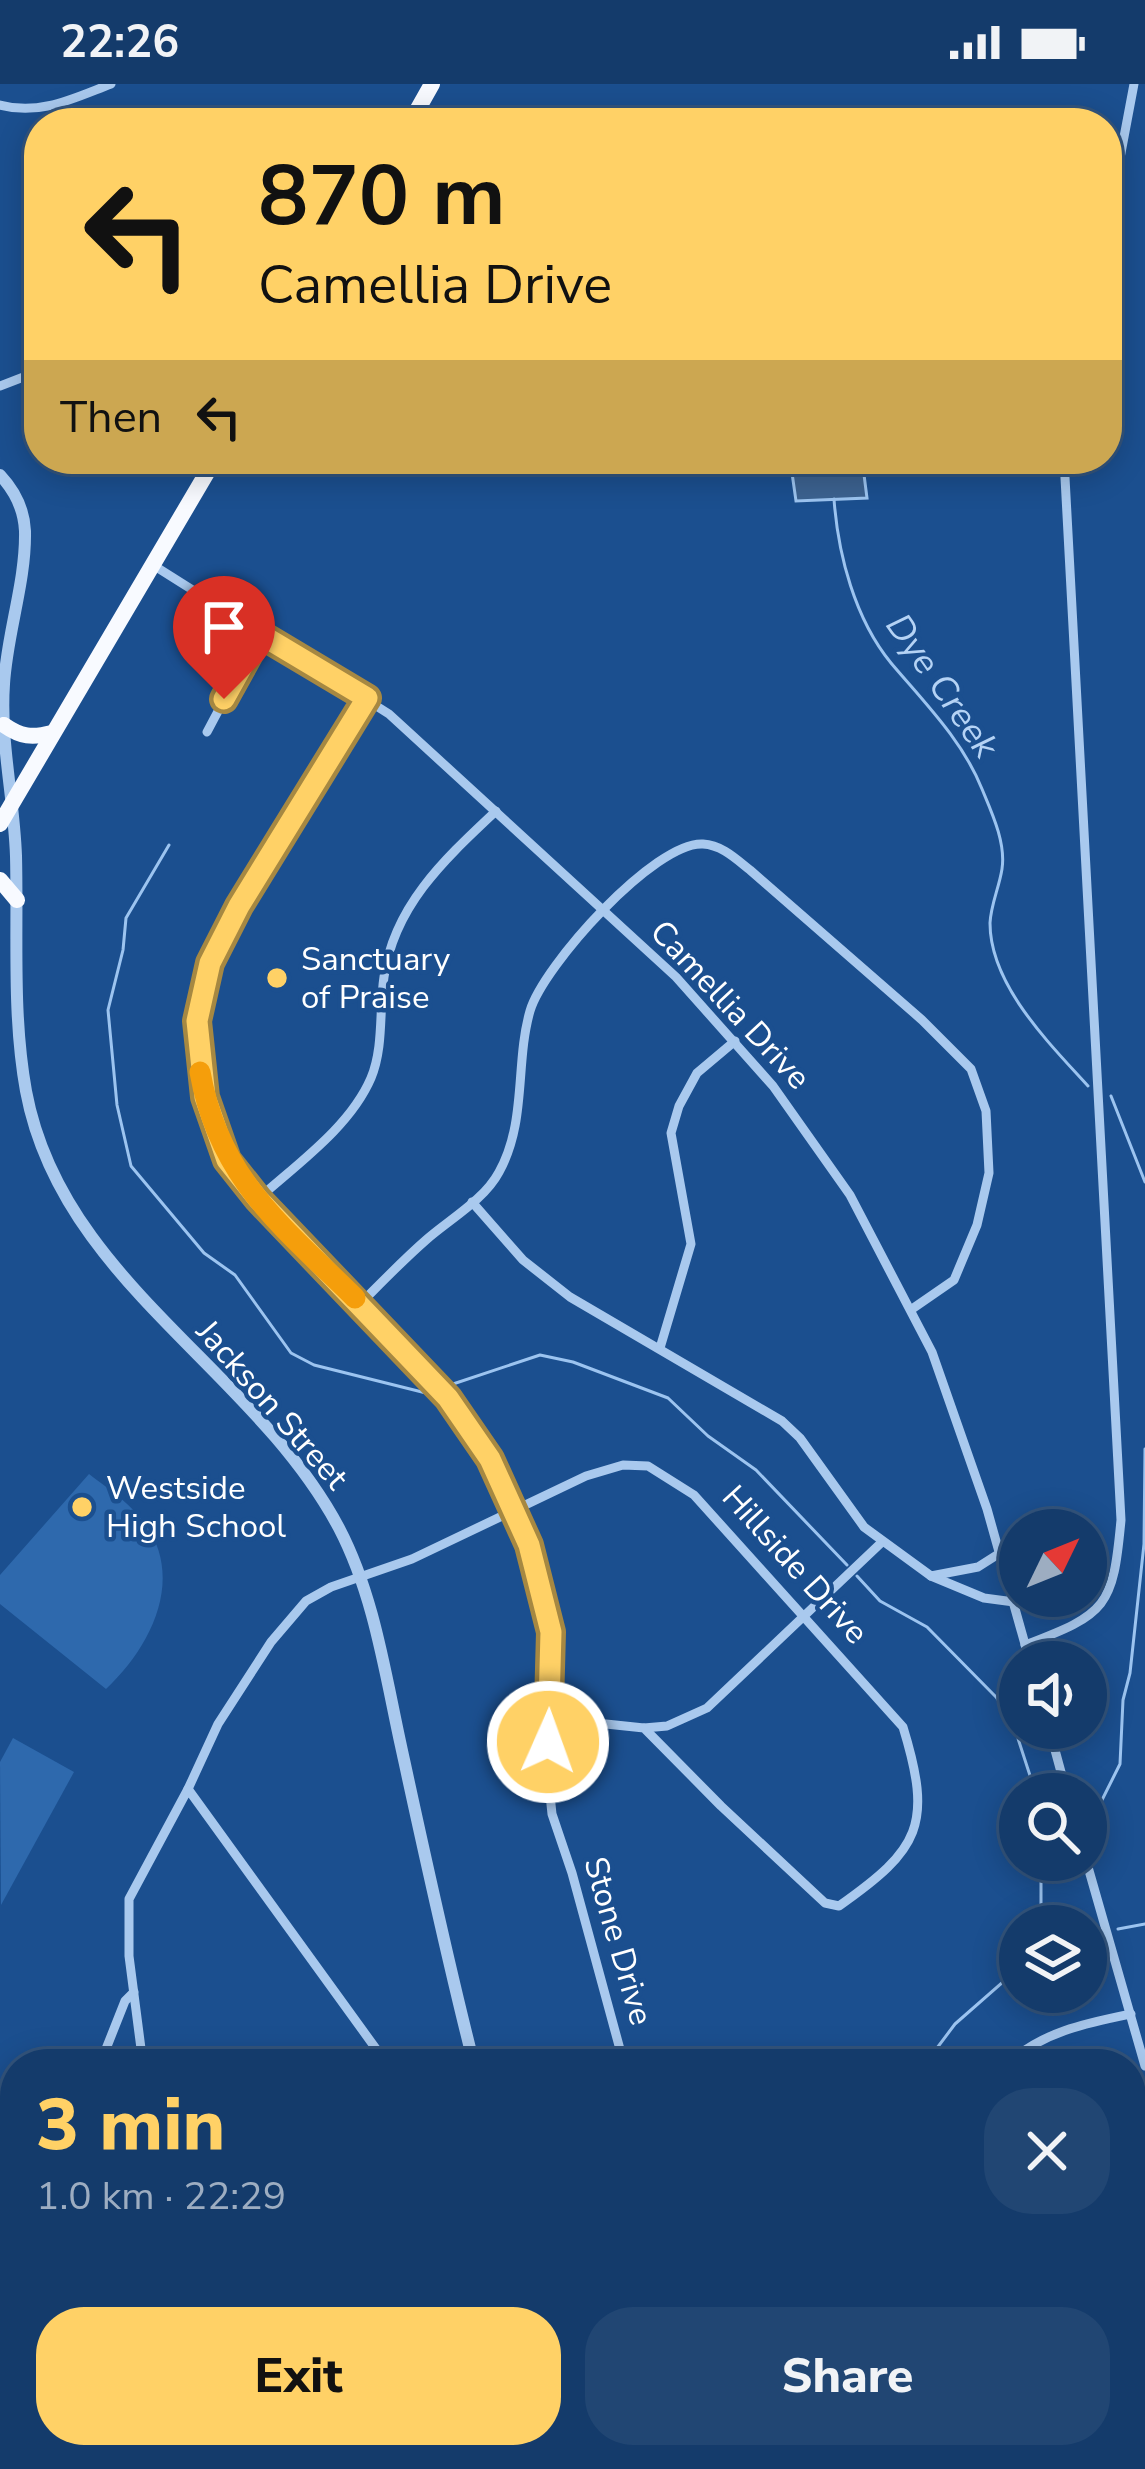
<!DOCTYPE html>
<html lang="en">
<head>
<meta charset="utf-8">
<style>
  body { margin:0; font-family:"Nunito Sans",sans-serif; background:#214673; color:#f1f3f6; height:100vh; display:flex; flex-direction:column; font-size:45px; white-space:nowrap }
  * { box-sizing:border-box; margin:0 }
  p { font-size:39px; color:#9dadc1 }
  .icon { flex:none; width:66px; height:66px; fill:none; stroke:currentColor; stroke-width:2; stroke-linecap:round; stroke-linejoin:round }
  .map { position:relative; flex:1; overflow:hidden }
  .side { position:absolute; left:0px; top:1965px; width:1146px; height:420px; display:flex; flex-direction:column; background:#143b6b; border-radius:48px 48px 0 0; box-shadow:0 6px 30px #0003,0 0 0 3px #33557e }
  .side>* { flex:none }
  .banner { position:absolute; left:24px; top:24px; width:1098px; height:366px; border-radius:48px; box-shadow:0 6px 30px #0003,0 0 0 3px #33557e; background:#ffd166; color:#111; overflow:hidden }
  .needle { width:78px; rotate:47deg }
  .controls { position:absolute; left:999px; top:1425px; display:grid; gap:24px }
  .controls a { display:grid; place-items:center; width:108px; height:108px; border-radius:50%; background:#143b6b; box-shadow:0 6px 30px #0003,0 0 0 3px #33557e; font-size:60px }
  .pin { position:absolute; display:grid; place-items:center; width:102px; height:102px; color:#fff; margin:-123px -51px; border-radius:50% 50% 50% 0; rotate:-45deg; box-shadow:0 0 12px #0007 }
  .pin .icon { rotate:45deg }
  .me { position:absolute; width:132px; margin:-66px; rotate:2deg; stroke-linejoin:round; filter:drop-shadow(0 0 9px #0008) }
  .turn { display:flex; align-items:center; gap:42px; height:252px; padding:0 36px; font-size:54px }
  .turn .icon { width:156px; height:156px; stroke-width:2.5 }
  .turn b { display:block; font-size:84px; line-height:102px }
  .then { display:flex; align-items:center; height:114px; padding:0 36px; background:#0003; gap:24px; font-size:45px }
  .round { display:grid; place-items:center; flex:none; width:126px; height:126px; border-radius:48px; background:#214673 }
  .headline { display:flex; align-items:center; justify-content:space-between; height:204px; padding:0 36px }
  h1 { font-size:72px; font-weight:800; line-height:90px; color:#ffd166 }
  .button { display:flex; gap:24px; margin-top:auto; padding:24px 36px }
  .button a { flex:1; height:138px; border-radius:48px; background:#ffd166; color:#111; font-size:48px; font-weight:800; line-height:138px; text-align:center }
  .button a+a { background:#214673; color:#f1f3f6 }
  .status { display:flex; justify-content:space-between; align-items:center; height:84px; padding:0 60px; background:#143b6b; direction:ltr }
  .status svg { height:33px; fill:currentColor }
  .map>svg:first-child { display:block }
  .green { fill:#2e69ad }
  .water { fill:#3c6290; stroke:#9cc4f0; stroke-width:3 }
  .lines { fill:none; stroke-linecap:round; stroke-linejoin:round }
  .stream { stroke:#9cc4f0; stroke-width:3 }
  .minor { stroke:#a9c9ee; stroke-width:9 }
  .tertiary { stroke:#a9c9ee; stroke-width:12 }
  .trunk { stroke:#f8faff; stroke-width:16 }
  .route-casing { stroke:#a68842; stroke-width:30 }
  .route { stroke:#ffd166; stroke-width:21 }
  .slow { stroke:#f59e0b; stroke-width:21 }
  .poi-dot { fill:#ffd166; stroke:#1b4f8f; stroke-width:4.5 }
  .labels { text-anchor:middle; dominant-baseline:central; stroke-width:9; stroke-linejoin:round; paint-order:stroke }
  .poi-label { font-size:33px; fill:#fff; stroke:#1b4f8f; text-anchor:start }
  .street-label { font-size:33px; fill:#fff; stroke:#1b4f8f }
  .water-label { font-size:36px; font-style:italic; fill:#b5d3f5; stroke:#1b4f8f }
</style>
</head>
<body>
<div class="status"><b>22:26</b><svg viewBox="0 0 49 12"><path d="M0 12V9h3v3zM5 12V6h3v6zM10 12V3h3v9zM15 12V0h3v12zM26 1h20v11H26zM47 4h2v5h-2z"/></svg></div>
<div class="map">
<svg width="1145" height="2385" viewBox="0 0 1145 2385">
  <rect width="100%" height="100%" fill="#1b4f8f"/>
  <g class="green">
    <path d="M 89,1390 C 106,1403 125,1416 139,1432 C 188,1489 153,1561 106,1605 L 0,1520 L 0,1491 Z"/>
    <polygon points="13,1654 74,1688 1,1821 0,1678"/>
  </g>
  <polygon class="water" points="790,375 862,375 867,414 796,417"/>
  <g class="lines">
    <g class="stream">
      <path d="M 834,415 C 838,471 855,535 891,579 C 924,618 963,657 982,705 C 992,729 1006,759 1002,785 C 999,804 991,820 990,839 C 990,901 1049,959 1088,1002"/>
      <polyline points="169,761 126,834 123,866 108,926 117,1021 131,1082 204,1169 235,1191 291,1269 314,1281 430,1310"/>
      <polyline points="1111,1012 1145,1098"/>
      <polyline points="453,1300 540,1271 573,1278 668,1314 708,1352 756,1386 847,1481"/>
      <polyline points="857,1492 880,1517 927,1543 996,1613 1012,1636 1036,1710"/>
      <polyline points="1094,1732 1120,1680 1123,1616 1130,1589 1144,1460 1145,1365"/>
      <polyline points="1041,1842 1041,1788 1047,1776"/>
      <polyline points="1118,1845 1145,1840"/>
      <polyline points="1086,1854 1091,1852"/>
      <polyline points="925,1980 955,1940 1020,1883"/>
      <polyline points="1131,2368 1145,2376"/>
      <polyline points="687,2385 693,2370"/>
    </g>
    <g class="minor">
      <path d="M 0,21 C 40,32 74,14 111,0"/>
      <polyline points="1107,143 1134,0"/>
      <polyline points="0,302 39,287"/>
      <polyline points="153,481 389,630 676,893 773,1002 850,1111 932,1268 987,1425 1030,1578"/>
      <polyline points="367,614 239,822 210,879 197,937 204,1013 228,1076 258,1115 402,1263 470,1343 489,1375 529,1461 551,1548 547,1682 552,1730 572,1789 624,1980"/>
      <polyline points="207,648 259,550"/>
      <path d="M 258,1115 C 297,1080 350,1043 371,994 C 384,963 379,925 384,893 C 394,821 446,774 496,727"/>
      <polyline points="472,1118 523,1176 570,1213 782,1337 800,1354 864,1443 931,1492 978,1483 1000,1469"/>
      <path d="M 360,1220 C 382,1198 403,1176 426,1156 C 450,1135 484,1116 499,1088 C 527,1038 515,979 530,927 C 543,882 655,757 703,760 C 722,761 736,775 750,786 L 922,936 L 971,985 L 986,1027 L 989,1089 L 977,1141 L 954,1196 L 912,1225"/>
      <polyline points="660,1264 691,1160 671,1049 679,1022 697,989 735,957"/>
      <polyline points="931,1492 984,1514 1014,1518"/>
      <path d="M 1025,1561 C 1107,1530 1113,1523 1121,1436 L 1064,375"/>
      <polyline points="644,1644 667,1642 707,1624 882,1458"/>
      <polyline points="1049,1644 1067,1710"/>
      <path d="M 188,1705 L 218,1640 L 271,1558 L 306,1517 L 331,1503 L 412,1475 L 586,1392 L 623,1381 L 648,1382 L 694,1411 L 903,1643 C 933,1741 920,1765 839,1822 L 825,1819 L 721,1722 L 644,1644 L 549,1634"/>
      <polyline points="1086,1776 1145,1982"/>
      <polyline points="100,1980 125,1917 134,1908"/>
      <polyline points="143,1980 129,1872 129,1815 188,1705 387,1980"/>
      <path d="M 1008,1980 C 1041,1948 1087,1939 1131,1930"/>
      <polyline points="15,2222 6,2245 15,2288"/>
      <polyline points="1131,2267 1145,2265"/>
      <polyline points="49,2370 55,2385"/>
      <polyline points="169,2385 189,2370"/>
      <polyline points="375,2385 378,2370"/>
    </g>
    <g class="tertiary">
      <path d="M 0,391 C 15,407 24,425 25,447 C 26,498 7,549 4,600 C 0,658 14,714 16,772 C 18,850 12,930 26,1007 C 61,1196 254,1284 339,1444 C 374,1511 385,1589 401,1662 C 424,1768 447,1875 474,1980"/>
      <polyline points="733,2370 745,2385"/>
    </g>
    <g class="trunk">
      <polyline points="410,39 432,0"/>
      <path d="M 4,641 C 21,653 32,654 52,649"/>
      <polyline points="0,740 215,375"/>
      <polyline points="0,796 17,816"/>
    </g>
  </g>
  <g class="lines">
    <g class="route-casing">
      <polyline id="route" points="224,615 260,550 367,614 239,822 210,879 197,937 205,1013 227,1076 258,1115 448,1314 490,1375 529,1461 551,1548 548,1658"/>
    </g>
    <use href="#route" class="route"/>
    <path class="slow" d="M 200,988 C 219,1095 282,1142 355,1214"/>
  </g>
  <g class="poi-dot">
    <circle cx="277" cy="894" r="12"/>
    <circle cx="82" cy="1423" r="12"/>
  </g>
  <g class="labels">
    <g class="poi-label">
      <text x="301" y="875">Sanctuary<tspan x="301" dy="38">of Praise</tspan></text>
      <text x="106" y="1404">Westside<tspan x="106" dy="38">High School</tspan></text>
    </g>
    <g class="street-label">
      <text transform="translate(730 921) rotate(47)">Camellia Drive</text>
      <text transform="translate(272 1321) rotate(49)">Jackson Street</text>
      <text transform="translate(795 1481) rotate(48)">Hillside Drive</text>
      <text transform="translate(618 1857) rotate(74)">Stone Drive</text>
    </g>
    <g class="water-label">
      <text transform="translate(942 602) rotate(55)">Dye Creek</text>
    </g>
  </g>
</svg>
<div class="controls">
<a><svg class="needle" viewBox="-14 -14 28 28"><path d="M0-13l5 13h-10z" fill="#e53935"/><path d="M0 13l5-13h-10z" fill="#9dadc1"/></svg></a>
<a><svg class="icon" aria-label="sound" viewBox="0 0 24 24"><path d="M4 9h4l5-4v14l-5-4H4zM17 9q2 3 0 6"/></svg></a>
<a><svg class="icon" aria-label="search" viewBox="0 0 24 24"><circle cx="10" cy="10" r="6"/><path d="M15 15l6 6"/></svg></a>
<a><svg class="icon" aria-label="layers" viewBox="0 0 24 24"><path d="M12 4l9 5-9 5-9-5zM3 14l9 5 9-5"/></svg></a>
</div>
<div class="pin" style="left:224px;top:615px;background:#d93025"><svg class="icon" aria-label="arrive" viewBox="0 0 24 24"><path d="M6 21V4h12l-3 4 3 4H6"/></svg></div>
<svg class="me" style="left:548px;top:1658px" viewBox="-20 -20 40 40"><circle r="17" fill="#ffd166" stroke="#fff" stroke-width="3"/><path d="M0-11L8 9 0 5-8 9z" fill="#fff"/></svg>
<div class="banner">
<div class="turn"><svg class="icon" aria-label="left" viewBox="0 0 24 24"><path d="M17 20v-9H6M10 6l-5 5 5 5"/></svg><div><b>870 m</b>Camellia Drive</div></div>
<div class="then">Then<svg class="icon" aria-label="left" viewBox="0 0 24 24"><path d="M17 20v-9H6M10 6l-5 5 5 5"/></svg></div>
</div>
<section class="side">
<div class="headline"><div><h1>3 min</h1><p>1.0 km · 22:29</p></div><a class="round"><svg class="icon" aria-label="close" viewBox="0 0 24 24"><path d="M6 6l12 12M18 6L6 18"/></svg></a></div>
<div class="button"><a>Exit</a><a>Share</a></div>
</section>
</div>
</body>
</html>
